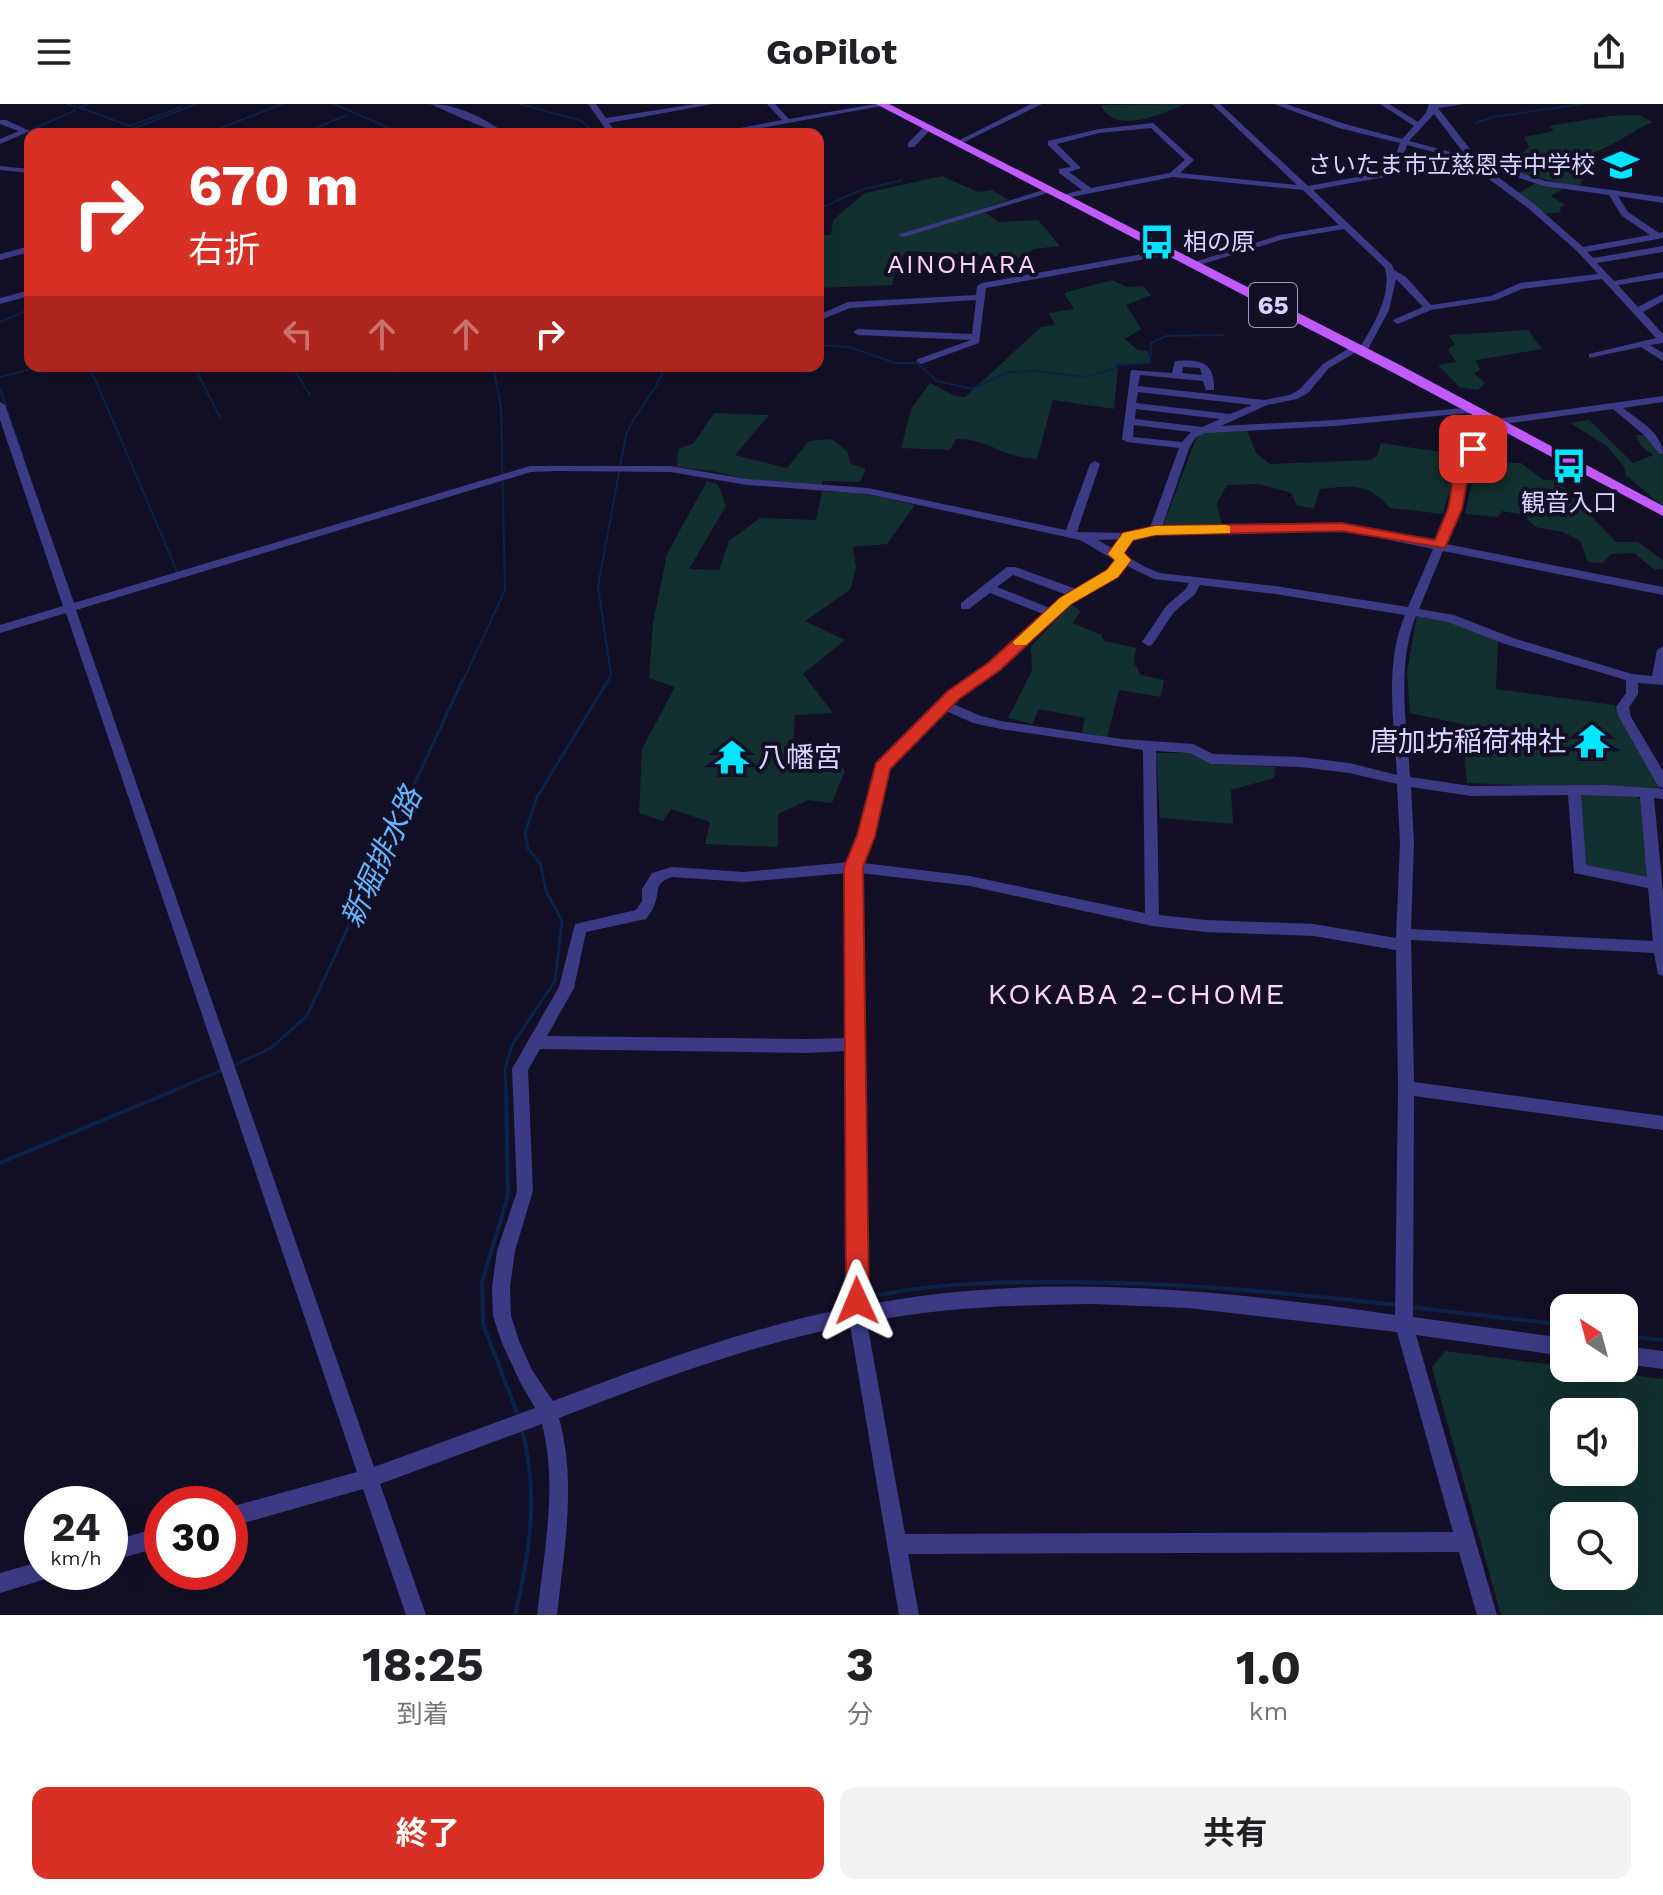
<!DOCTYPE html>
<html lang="ja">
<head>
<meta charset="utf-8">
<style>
  body { margin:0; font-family:"Work Sans","Noto Sans JP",sans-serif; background:#f2f2f2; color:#202124; height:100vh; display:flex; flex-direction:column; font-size:30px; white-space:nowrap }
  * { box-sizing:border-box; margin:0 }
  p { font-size:26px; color:#757577 }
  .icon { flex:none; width:44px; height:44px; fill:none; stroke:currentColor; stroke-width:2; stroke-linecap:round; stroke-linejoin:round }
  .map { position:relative; height:1511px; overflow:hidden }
  .sheet { display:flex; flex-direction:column; background:#fff; flex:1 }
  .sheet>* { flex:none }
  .banner { position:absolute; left:24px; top:24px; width:800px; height:244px; border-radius:16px; box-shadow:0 8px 32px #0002; background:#d93025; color:#fff; overflow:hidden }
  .needle { width:52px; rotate:324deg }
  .tools { position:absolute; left:1550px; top:1190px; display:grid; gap:16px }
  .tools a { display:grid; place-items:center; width:88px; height:88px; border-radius:16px; background:#fff; box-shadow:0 8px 32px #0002; font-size:40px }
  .speed { position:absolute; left:24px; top:1382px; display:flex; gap:16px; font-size:40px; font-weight:700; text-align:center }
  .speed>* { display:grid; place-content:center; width:104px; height:104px; border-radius:50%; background:#fff; box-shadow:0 8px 32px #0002; line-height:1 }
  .speed small { font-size:20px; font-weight:400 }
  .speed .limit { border:12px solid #d22; background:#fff; color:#111 }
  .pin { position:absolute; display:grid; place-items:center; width:68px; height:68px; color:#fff; margin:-34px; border-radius:16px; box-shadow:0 4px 12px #0006 }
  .me { position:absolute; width:88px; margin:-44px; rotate:359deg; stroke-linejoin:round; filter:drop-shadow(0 0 6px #0008) }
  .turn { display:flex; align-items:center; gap:28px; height:168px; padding:0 32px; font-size:36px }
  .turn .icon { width:104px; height:104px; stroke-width:2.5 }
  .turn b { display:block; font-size:56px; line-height:68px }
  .lanes { display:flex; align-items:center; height:76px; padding:0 32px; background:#0003; justify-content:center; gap:40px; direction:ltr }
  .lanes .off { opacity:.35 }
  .eta { display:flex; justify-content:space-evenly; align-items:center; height:136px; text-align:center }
  .eta b { font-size:48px; font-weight:700; line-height:56px }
  .primary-button { display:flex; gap:16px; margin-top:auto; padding:16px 32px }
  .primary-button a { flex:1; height:92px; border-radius:16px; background:#d93025; color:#fff; font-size:32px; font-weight:700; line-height:92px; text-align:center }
  .primary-button a+a { background:#f2f2f2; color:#202124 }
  header { display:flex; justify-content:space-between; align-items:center; height:104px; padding:0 32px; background:#fff; font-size:36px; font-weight:700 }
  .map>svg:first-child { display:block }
  .green { fill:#12302f; fill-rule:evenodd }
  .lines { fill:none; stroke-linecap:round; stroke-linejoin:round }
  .stream-far2 { stroke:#0c2248; stroke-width:2 }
  .stream-far1 { stroke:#0c2248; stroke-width:3 }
  .stream { stroke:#0c2248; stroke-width:4 }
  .minor { fill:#3d3a85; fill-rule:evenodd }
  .major { fill:#c25bff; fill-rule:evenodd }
  .route { fill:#d93025; stroke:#8d1f18; stroke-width:2 }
  .slow { fill:#f59e0b }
  .labels { text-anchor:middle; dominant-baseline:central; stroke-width:8; stroke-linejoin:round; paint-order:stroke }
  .far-poi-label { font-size:24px; fill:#d9d4ff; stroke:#130f26; text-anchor:end }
  .far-quarter-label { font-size:26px; letter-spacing:2px; fill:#ffd6f0; stroke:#130f26 }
  .shield { fill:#130f26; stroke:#9e99be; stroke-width:2 }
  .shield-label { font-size:26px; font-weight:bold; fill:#d9d4ff }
  .poi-label { font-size:28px; fill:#d9d4ff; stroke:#130f26; text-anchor:end }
  .water-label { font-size:30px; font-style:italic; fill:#62b6ff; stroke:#130f26 }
  .neighbourhood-label { font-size:30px; letter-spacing:2px; fill:#ffd6f0; stroke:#130f26 }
</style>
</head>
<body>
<header><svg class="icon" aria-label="menu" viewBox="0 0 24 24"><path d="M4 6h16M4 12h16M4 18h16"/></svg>GoPilot<svg class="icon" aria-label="share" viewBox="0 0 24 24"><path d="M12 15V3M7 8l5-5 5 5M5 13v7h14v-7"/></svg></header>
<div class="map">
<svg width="1663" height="1511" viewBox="0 0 1663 1511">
  <rect width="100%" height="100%" fill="#130f26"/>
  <g class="green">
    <path d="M 1186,0 C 1165,8 1115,33 1101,1 Z"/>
    <path d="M 1639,11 L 1653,18 C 1633,26 1615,41 1595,48 C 1587,52 1579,49 1571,55 L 1578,69 L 1585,72 L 1578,84 L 1521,69 L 1522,63 L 1502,58 L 1506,51 L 1520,52 L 1529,43 L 1524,33 L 1554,27 L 1549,22 L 1610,12 Z"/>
    <polygon points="942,72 978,88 992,86 1009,96 981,105 998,118 1038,116 1060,142 1033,145 1022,154 906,147 895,166 892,181 818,184 818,131 831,131 833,116 865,89"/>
    <polygon points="1536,79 1563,85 1551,92 1565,101 1560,104 1561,108 1544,110 1518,89"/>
    <path d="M 1112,176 L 1127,183 L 1143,182 L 1151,191 L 1126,201 L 1141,225 L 1125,235 L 1138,246 L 1148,247 L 1151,258 L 1118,262 L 1114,305 L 1053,296 L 1037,355 C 1003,354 987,334 956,335 L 950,346 L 901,344 L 911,305 L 930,279 L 955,292 L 965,293 L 1041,223 L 1056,221 L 1048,209 L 1074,205 L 1064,189 Z"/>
    <polygon points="1528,226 1542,245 1476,256 1480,266 1474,269 1485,279 1478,286 1459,283 1438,261 1456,258 1448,245 1455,241 1449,231"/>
    <polygon points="714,309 769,311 735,351 787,364 809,337 832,335 847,347 851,360 866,365 860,378 823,377 822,381 746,375 712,367 677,363 678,345 694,339"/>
    <polygon points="1589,316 1633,359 1653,351 1641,342 1636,331 1646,331 1663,351 1663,403 1626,371 1624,363 1607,342 1570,319"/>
    <path d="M 1247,326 L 1256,349 L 1270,360 L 1371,356 L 1377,352 L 1381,339 L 1460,351 L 1443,410 L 1390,404 C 1368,378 1351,382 1320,385 L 1314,404 L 1297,402 L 1291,389 L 1259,380 L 1227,381 L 1217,400 L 1222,421 L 1162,424 L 1197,332 L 1208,328 Z"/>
    <polygon points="1476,358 1521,359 1544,376 1557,376 1616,438 1638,438 1663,456 1663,465 1655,466 1634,449 1611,450 1603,459 1588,458 1580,437 1563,428 1535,423 1524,411 1502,407 1498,413 1465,410"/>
    <polygon points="707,377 718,381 726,402 689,465 719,466 729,437 760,414 816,416 822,387 863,389 915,401 887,440 853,443 856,464 850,486 805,517 845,536 803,570 833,609 795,611 793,646 824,651 845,666 832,699 808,696 778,710 778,743 705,740 710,718 671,705 663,717 639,709 642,645 675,583 649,574 653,519 667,450"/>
    <polygon points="1071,500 1081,507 1073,519 1101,531 1104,537 1136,544 1134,559 1141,571 1164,576 1161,593 1119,586 1107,634 1082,628 1085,614 1039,605 1032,620 1008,614 1032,566 1031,542"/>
    <polygon points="1417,511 1449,517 1498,537 1496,585 1614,601 1661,686 1467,679 1462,620 1410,609 1407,568"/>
    <polygon points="1156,649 1192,649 1212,660 1275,663 1274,674 1231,686 1233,720 1160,714"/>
    <polygon points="1580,689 1634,691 1641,696 1649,773 1645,775 1584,761"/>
    <path d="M 1445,1247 L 1663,1275 L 1663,1511 L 1501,1511 L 1432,1264 ZM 1564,1308 L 1624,1308 L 1624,1368 L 1564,1368 ZM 1564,1412 L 1624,1412 L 1624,1472 L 1564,1472 Z"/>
  </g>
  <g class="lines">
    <g class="stream-far2">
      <polyline points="67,0 75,3"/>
      <polyline points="334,0 403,30"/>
      <polyline points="430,0 438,3"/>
      <polyline points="520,0 582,17 596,30"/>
      <polyline points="78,3 130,22 181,3"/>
      <polyline points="79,4 88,0"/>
      <polyline points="1476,19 1493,13 1582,0"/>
      <polyline points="486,23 496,30"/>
      <polyline points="31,26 42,30"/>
      <polyline points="29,27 76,6"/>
      <polyline points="120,30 196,0"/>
      <polyline points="206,30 282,0"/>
      <polyline points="301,30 347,11"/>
      <polyline points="818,105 861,86 902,76"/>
      <polyline points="0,218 30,205"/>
      <polyline points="818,241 849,243 895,259 917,259 937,277 972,285 1008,268 1037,267 1085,273 1116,264 1116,261 1150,259 1151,239 1166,232 1223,231"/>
      <polyline points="89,262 124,342"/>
      <polyline points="194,262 221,315"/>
      <polyline points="292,262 310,291"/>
      <polyline points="389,262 393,269"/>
      <polyline points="395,262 399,267"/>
      <polyline points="0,273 42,262"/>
      <polyline points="0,285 23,353"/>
      <polyline points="125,345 178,470"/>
      <polyline points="463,577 505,486 501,303 493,262"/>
      <path d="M 608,577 L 611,571 L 598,482 L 626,331 C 636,305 657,288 665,262"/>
    </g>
    <g class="stream-far1">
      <polyline points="232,962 271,944 307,912 463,575"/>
      <polyline points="168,989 222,966"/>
      <polyline points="506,989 505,965 512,941 555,877 562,817 546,787 540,759 528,745 525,729 537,693 609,575"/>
    </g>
    <g class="stream">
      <polyline points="506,987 508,1092 482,1178 483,1220 518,1311"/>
      <polyline points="0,1059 173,987"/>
      <path d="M 880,1191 C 934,1180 989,1178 1044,1178 C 1163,1177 1280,1188 1398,1201"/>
      <polyline points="1410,1203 1564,1221"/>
      <polyline points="1624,1232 1663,1236"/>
      <path d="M 515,1511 C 530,1448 539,1390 522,1326"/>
    </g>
    <g class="minor">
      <path d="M 432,0 C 456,0 487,15 506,30 C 498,30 441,6 432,0 Z"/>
      <polygon points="588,0 596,0 606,14 695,0 713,0 609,19 617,30 609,30"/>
      <polygon points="767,0 775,0 789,15 875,0 887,1 727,30 709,30 782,16"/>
      <polygon points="1031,0 1042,0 958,41 954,39"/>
      <path d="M 1212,0 L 1220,0 L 1308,82 L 1390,67 L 1400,39 L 1339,24 L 1274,0 L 1286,0 L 1345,20 L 1402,35 L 1414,22 L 1380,0 L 1389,0 L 1418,18 L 1426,9 L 1429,0 L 1465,0 L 1438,4 L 1477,54 L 1545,77 L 1663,93 L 1663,99 L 1618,92 L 1628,108 L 1659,129 L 1663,128 L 1663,134 L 1587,148 L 1593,154 L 1663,142 L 1663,148 L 1597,159 L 1614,177 L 1663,168 L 1663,174 L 1618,181 L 1638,203 L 1663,190 L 1663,197 L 1643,208 L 1663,230 L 1663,239 L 1650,241 L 1663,249 L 1663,257 L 1641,243 L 1589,254 L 1589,250 L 1656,234 L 1602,175 L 1522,185 L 1496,196 L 1431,206 L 1398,220 L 1393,217 L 1395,215 L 1423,203 L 1396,175 L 1389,206 L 1366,249 L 1360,249 L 1358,247 L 1329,264 L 1308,289 L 1297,295 L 1267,301 L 1221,322 L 1335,316 L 1474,303 L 1478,304 L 1478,308 L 1335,322 L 1205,329 L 1196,333 L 1190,342 L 1162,423 L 1341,420 L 1435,438 L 1449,405 L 1459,356 L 1469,343 L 1508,321 L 1513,324 L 1512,326 L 1477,347 L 1469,356 L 1461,405 L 1446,440 L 1663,483 L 1663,491 L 1443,447 L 1419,505 L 1454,511 L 1513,534 L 1632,570 L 1652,572 L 1657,546 L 1663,542 L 1663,581 L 1638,579 L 1638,590 L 1629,603 L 1631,613 L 1663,667 L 1663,684 L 1658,682 L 1619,613 L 1616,603 L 1626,589 L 1626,576 L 1505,540 L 1448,518 L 1416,512 C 1396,562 1407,621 1410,673 L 1471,682 L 1608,681 L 1663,685 L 1663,695 L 1654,694 L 1663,788 L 1663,872 L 1658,870 L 1654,849 L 1411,836 L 1414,978 L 1663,1012 L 1663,1026 L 1414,992 L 1413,1213 L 1564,1234 L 1564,1252 L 1416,1231 L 1497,1511 L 1477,1511 L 1459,1448 L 908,1450 L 919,1511 L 899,1511 L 850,1221 C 750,1241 654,1277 559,1314 C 577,1379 564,1445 557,1511 L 537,1511 C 544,1448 558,1382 542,1320 L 380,1380 L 426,1511 L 406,1511 L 363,1385 L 230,1423 L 230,1403 L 357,1368 L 66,509 L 0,529 L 0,521 L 63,502 L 0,316 L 0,298 L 5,301 L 74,499 L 530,362 L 670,362 L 747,375 L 868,384 L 1066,426 L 1090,360 L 1095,357 L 1100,360 L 1077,428 L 1128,429 L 1150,424 L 1179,344 L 1127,338 L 1122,335 L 1131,266 L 1172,269 L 1175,257 C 1201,255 1215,258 1214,286 L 1206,286 L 1203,277 L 1140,271 L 1138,282 L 1264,296 L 1290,291 L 1300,285 L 1323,260 L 1353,242 L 1360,243 C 1374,221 1392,190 1385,164 L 1344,125 L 1284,135 L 1193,163 L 1188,160 L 1280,131 L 1339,121 L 1303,86 L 1173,73 L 1061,95 L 1057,92 L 1082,86 L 1059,69 L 1059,65 L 1071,63 L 1048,41 L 1048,37 L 1099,25 L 1153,19 L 1194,56 L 1180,69 L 1297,81 ZM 1434,10 L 1466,52 L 1409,37 ZM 1151,24 L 1185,56 L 1170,69 L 1091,84 L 1069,68 L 1081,64 L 1057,40 L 1099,29 ZM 1407,41 L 1471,58 L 1478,67 L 1528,104 L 1578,148 L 1598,170 L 1520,179 L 1491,192 L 1431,201 L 1406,173 L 1394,166 L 1392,161 L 1313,86 L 1396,71 ZM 1483,62 L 1544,82 L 1609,91 L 1622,112 L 1650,131 L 1583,143 L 1534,100 ZM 1183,263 L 1200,264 L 1202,271 L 1182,269 ZM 1138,288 L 1252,301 L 1230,310 L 1136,299 ZM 1136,305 L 1220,315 L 1202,323 L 1135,315 ZM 1134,321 L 1191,328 L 1182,338 L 1133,333 ZM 557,367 L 670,368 L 747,381 L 868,390 L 1080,436 L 1116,457 L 1108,466 L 1076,485 L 1015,463 L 1007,463 L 961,499 L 961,505 L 969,505 L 990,489 L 1043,510 L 990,559 L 950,588 L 877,660 L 859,732 L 849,758 L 744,768 L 672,763 L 652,769 L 642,785 L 642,797 L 636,806 L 575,820 L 559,883 L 512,965 L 517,1087 L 497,1147 L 492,1183 L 493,1212 L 502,1239 L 520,1278 L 535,1304 L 374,1363 L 76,506 L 531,368 ZM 1341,426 L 1433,445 L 1408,503 L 1275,482 L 1160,469 L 1145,463 L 1098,436 L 1128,435 L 1155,430 ZM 1125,461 L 1154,475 L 1189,479 L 1186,485 L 1166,502 L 1142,538 L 1148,542 L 1152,541 L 1174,508 L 1195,490 L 1200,481 L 1275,490 L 1405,511 C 1384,560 1394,618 1397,671 L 1349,659 L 1301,653 L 1213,650 L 1193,640 L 1121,635 L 1001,617 L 981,612 L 953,600 L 998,565 L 1069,500 L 1116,472 ZM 1013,471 L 1067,491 L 1050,504 L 997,483 ZM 946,607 L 973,619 L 1001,625 L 1143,646 L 1145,809 L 970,772 L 863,759 L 873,732 L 888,665 ZM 1156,647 L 1190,649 L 1211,660 L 1301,663 L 1349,669 L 1397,680 L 1400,739 L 1396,834 L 1314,820 L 1206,816 L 1159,811 ZM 1411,683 L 1471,692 L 1568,691 L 1574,769 L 1648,784 L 1653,837 L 1411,825 L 1414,739 ZM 1581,691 L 1640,693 L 1647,773 L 1586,761 ZM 847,769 L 847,934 L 807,935 L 547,932 L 574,884 L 586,828 L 646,815 C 649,811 652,807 654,802 C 661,787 652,780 672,773 L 744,778 ZM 861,769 L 970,782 L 1152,822 L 1206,828 L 1314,832 L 1396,846 L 1398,984 L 1395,1211 C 1221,1186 1040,1167 866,1201 ZM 540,945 L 807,949 L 847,947 L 848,1204 C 747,1224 649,1261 553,1297 L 532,1266 L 519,1237 L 511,1212 L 510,1183 L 515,1147 L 533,1087 L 528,966 ZM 1093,1200 L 1188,1204 L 1397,1228 L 1453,1428 L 905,1430 L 867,1218 C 942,1203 1017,1201 1093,1200 Z"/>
      <polygon points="0,16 6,16 30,27 0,40 0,35 19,27 0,20"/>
      <polygon points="925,22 932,24 914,43 908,43 908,39"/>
      <polygon points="0,62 30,65 30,69 0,66"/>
      <polygon points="1047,85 1054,87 904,133 897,131"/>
      <polygon points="30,142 30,148 0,156 0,150"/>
      <polygon points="1170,145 1173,146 1173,150 986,184 979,239 921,260 916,257 918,255 971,236 858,231 853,228 858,225 972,230 976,196 850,204 818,217 818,211 848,198 976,191 977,182 982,179"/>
      <polygon points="30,186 30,192 0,200 0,194"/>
      <path d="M 1663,292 L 1663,298 L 1623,304 C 1638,316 1663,329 1663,350 L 1659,349 L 1644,331 L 1613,305 L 1496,321 L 1491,318 L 1496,315 Z"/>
      <polygon points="1624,1242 1663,1247 1663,1265 1624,1260"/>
      <polygon points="162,1423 162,1443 110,1457 110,1437"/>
      <polygon points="42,1457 42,1468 52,1468 49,1474 0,1489 0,1469"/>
    </g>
    <polygon class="major" points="876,0 889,0 1400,261 1663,402 1663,412 1390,267"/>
  </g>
  <path class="route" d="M 1473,341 L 1480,345 L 1471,356 L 1462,405 L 1445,444 L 1341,427 L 1155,431 L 1133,436 L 1124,449 L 1131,456 L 1118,473 L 1071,500 L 1000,566 L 959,595 L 890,665 L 875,732 L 863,763 L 869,1197 L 865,1205 L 857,1208 L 849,1205 L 846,1197 L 844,763 L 857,732 L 876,659 L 948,587 L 988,559 L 1060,494 L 1107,466 L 1115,456 L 1108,450 L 1123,429 L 1155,422 L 1341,419 L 1435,436 C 1439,426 1444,415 1448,405 C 1454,384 1449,351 1473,341 Z"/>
  <polygon class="slow" points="1225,421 1230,422 1230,429 1155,431 1133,436 1124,449 1131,456 1118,473 1071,500 1026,541 1015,541 1013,538 1060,494 1107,466 1115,456 1108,450 1123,429 1155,422"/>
  <defs>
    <g id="school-bare" transform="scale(2.76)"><path d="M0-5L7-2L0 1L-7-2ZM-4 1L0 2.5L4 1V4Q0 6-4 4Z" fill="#00e5ff" stroke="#130f26" stroke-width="2.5" paint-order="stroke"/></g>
    <g id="bus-bare" transform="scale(2.76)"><path d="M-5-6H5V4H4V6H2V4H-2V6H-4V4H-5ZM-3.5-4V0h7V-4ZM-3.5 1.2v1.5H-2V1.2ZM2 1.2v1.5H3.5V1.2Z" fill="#00e5ff" stroke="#130f26" stroke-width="2.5" paint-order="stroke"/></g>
    <g id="temple-bare" transform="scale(2.76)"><path d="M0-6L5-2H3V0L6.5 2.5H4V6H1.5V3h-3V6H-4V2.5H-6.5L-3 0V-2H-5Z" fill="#00e5ff" stroke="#130f26" stroke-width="2.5" paint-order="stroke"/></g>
  </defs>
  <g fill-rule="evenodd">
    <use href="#school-bare" x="1621" y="61"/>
    <use href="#bus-bare" x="1157" y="138"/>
    <use href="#bus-bare" x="1569" y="362"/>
    <use href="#temple-bare" x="1592" y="637"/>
    <use href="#temple-bare" x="732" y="653"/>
  </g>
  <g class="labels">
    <g class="far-poi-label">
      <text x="1595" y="61">さいたま市立慈恩寺中学校</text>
      <text x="1183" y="138" text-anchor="start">相の原</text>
      <text x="1569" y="399" text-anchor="middle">観音入口</text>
    </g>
    <g class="far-quarter-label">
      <text x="962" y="160">AINOHARA</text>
    </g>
    <rect class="shield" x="1249" y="179" width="48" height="44" rx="6"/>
    <g class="shield-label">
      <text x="1273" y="201">65</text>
    </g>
    <g class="poi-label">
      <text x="1566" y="637">唐加坊稲荷神社</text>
      <text x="758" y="653" text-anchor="start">八幡宮</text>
    </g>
    <g class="water-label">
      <text transform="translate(381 753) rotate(-65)">新堀排水路</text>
    </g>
    <g class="neighbourhood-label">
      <text x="1137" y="889">KOKABA 2-CHOME</text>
    </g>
  </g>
</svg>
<div class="tools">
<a><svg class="needle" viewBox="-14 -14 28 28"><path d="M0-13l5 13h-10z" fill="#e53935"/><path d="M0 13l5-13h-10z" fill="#757577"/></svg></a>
<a><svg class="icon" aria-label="sound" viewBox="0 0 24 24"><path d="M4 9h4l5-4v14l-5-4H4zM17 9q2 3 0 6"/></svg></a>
<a><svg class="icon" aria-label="search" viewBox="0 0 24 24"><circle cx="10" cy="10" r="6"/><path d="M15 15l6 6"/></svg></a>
</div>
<div class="speed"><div>24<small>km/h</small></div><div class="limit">30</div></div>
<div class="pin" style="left:1473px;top:345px;background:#d93025"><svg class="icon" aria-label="arrive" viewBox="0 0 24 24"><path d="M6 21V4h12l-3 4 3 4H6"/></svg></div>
<svg class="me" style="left:857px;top:1197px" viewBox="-20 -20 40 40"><path d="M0-17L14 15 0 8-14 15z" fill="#d93025" stroke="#fff" stroke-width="4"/></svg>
<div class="banner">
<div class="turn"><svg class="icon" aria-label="right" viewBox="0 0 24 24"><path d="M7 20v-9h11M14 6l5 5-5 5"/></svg><div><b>670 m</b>右折</div></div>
<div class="lanes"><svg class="icon off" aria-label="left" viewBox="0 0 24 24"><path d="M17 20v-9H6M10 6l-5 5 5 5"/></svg><svg class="icon off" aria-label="ahead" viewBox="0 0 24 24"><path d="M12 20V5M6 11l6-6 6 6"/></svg><svg class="icon off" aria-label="ahead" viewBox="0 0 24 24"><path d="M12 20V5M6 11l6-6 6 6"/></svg><svg class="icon" aria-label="right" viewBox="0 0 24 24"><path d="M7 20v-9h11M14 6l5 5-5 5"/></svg></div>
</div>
</div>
<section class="sheet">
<div class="eta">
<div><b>18:25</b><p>到着</p></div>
<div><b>3</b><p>分</p></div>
<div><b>1.0</b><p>km</p></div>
</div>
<div class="primary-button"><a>終了</a><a>共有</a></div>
</section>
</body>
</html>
